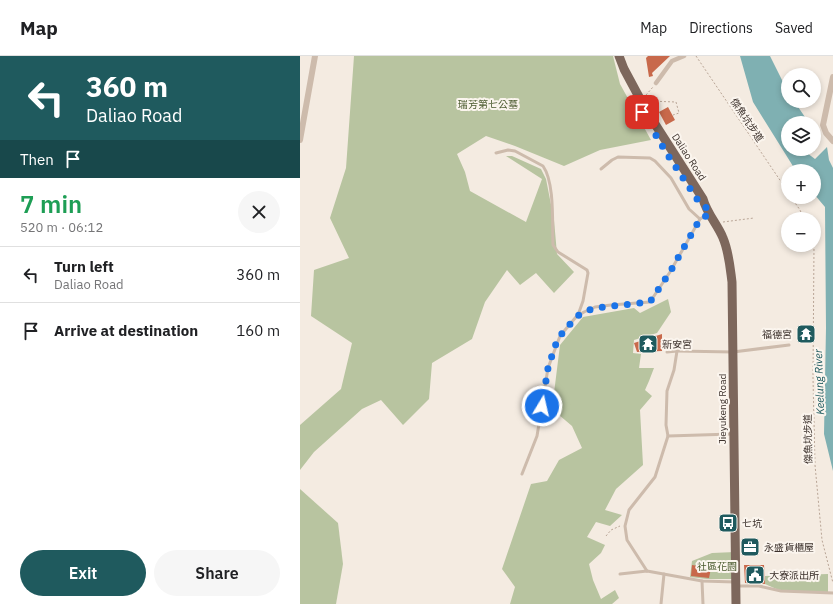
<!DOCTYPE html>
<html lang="en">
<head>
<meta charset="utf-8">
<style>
  body { margin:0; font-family:"IBM Plex Sans","Noto Sans TC",sans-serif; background:#f6f6f6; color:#202124; height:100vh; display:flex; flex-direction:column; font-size:15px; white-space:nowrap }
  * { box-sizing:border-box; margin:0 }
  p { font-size:13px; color:#757577 }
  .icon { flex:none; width:22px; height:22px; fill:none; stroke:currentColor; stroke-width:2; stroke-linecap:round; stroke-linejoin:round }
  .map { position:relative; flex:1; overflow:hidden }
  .sheet { display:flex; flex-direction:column; background:#fff; width:300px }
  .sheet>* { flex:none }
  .top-card { background:#1f5a5e; color:#fff; overflow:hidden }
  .controls { position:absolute; left:481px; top:12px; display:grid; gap:8px }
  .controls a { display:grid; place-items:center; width:40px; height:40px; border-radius:50%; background:#fff; box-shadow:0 2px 6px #0003; font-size:20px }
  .pin { position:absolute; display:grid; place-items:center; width:34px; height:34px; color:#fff; margin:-17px; border-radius:8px; box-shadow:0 2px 6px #0006 }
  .me { position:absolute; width:44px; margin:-22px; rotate:9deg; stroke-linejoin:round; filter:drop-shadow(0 0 3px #0008) }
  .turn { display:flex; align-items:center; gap:14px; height:84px; padding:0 20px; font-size:18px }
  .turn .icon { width:52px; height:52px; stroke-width:2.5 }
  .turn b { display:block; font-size:28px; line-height:34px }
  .then { display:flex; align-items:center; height:38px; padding:0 20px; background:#0003; gap:8px; font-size:15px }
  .round { display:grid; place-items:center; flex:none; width:42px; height:42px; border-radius:21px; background:#f6f6f6 }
  .head { display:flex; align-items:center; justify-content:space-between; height:68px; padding:0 20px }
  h1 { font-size:24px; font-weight:600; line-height:30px; color:#1e9e55 }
  .action { display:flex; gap:8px; margin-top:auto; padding:8px 20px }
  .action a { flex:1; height:46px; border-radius:24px; background:#1f5a5e; color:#fff; font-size:16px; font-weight:600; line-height:46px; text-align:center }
  .action a+a { background:#f6f6f6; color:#202124 }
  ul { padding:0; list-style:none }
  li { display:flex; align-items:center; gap:12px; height:56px; padding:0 20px; border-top:1px solid #e0e0e0 }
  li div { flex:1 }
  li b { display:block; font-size:15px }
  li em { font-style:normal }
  header { display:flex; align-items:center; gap:24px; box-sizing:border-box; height:56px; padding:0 20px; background:#fff; border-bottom:1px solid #e0e0e0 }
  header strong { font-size:19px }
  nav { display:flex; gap:22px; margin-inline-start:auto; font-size:14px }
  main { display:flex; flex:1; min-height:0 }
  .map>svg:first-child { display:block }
  .green { fill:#b8c4a0 }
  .water { fill:#7fb0b2 }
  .building { fill:#c8694b }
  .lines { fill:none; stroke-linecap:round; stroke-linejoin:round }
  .path { stroke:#b9a596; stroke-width:1; stroke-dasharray:2 2; stroke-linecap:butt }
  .service { stroke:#cdbbac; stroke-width:3 }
  .pedestrian { stroke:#cdbbac; stroke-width:4.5 }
  .minor { stroke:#cdbbac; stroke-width:6 }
  .primary { stroke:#7d675c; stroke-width:9 }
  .route { stroke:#1a73e8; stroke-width:7; stroke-dasharray:0 12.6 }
  .labels { text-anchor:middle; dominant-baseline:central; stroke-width:4; stroke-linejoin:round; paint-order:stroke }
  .park-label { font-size:10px; fill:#4a5a2e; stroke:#fbf5ee }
  .street-label { font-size:10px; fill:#3b302b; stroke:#fbf5ee }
  .poi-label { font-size:10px; fill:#3b302b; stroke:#fbf5ee; text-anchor:start }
  .water-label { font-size:11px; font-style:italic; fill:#1f5a5e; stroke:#fbf5ee }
</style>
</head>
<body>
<header>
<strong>Map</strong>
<nav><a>Map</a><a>Directions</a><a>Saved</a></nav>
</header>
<main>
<section class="sheet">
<div class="top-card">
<div class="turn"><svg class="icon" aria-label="left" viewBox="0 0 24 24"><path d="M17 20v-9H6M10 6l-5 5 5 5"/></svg><div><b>360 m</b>Daliao Road</div></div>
<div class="then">Then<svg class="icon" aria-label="arrive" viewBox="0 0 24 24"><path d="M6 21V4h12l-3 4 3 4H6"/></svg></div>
</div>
<div class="head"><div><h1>7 min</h1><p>520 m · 06:12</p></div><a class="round"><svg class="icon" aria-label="close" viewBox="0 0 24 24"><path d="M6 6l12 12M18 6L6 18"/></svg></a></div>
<ul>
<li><svg class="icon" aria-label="left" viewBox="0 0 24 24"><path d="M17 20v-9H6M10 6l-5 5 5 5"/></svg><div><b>Turn left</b><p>Daliao Road</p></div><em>360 m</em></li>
<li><svg class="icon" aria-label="arrive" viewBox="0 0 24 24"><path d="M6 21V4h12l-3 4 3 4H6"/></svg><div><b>Arrive at destination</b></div><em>160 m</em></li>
</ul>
<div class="action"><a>Exit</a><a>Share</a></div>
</section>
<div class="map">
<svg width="533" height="548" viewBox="0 0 533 548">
  <rect width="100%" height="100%" fill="#f4ebe1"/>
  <g class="green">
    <polygon points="54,0 313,0 320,28 351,84 300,94 264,110 215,90 186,80 157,98 165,116 170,135 226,166 242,123 206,100 212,100 241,113 246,123 254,164 257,198 274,216 254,237 236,217 220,229 207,214 185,246 172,283 132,307 129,343 103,369 81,344 62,353 14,396 0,414 0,369 41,333 52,287 11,260 14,214 49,202 30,162 46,112"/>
    <polygon points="368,243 371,256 357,277 334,284 333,297 341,298 339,312 354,312 349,325 345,334 352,340 340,354 343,409 316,433 305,454 322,459 310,470 296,466 287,481 305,489 301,497 289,508 293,524 301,543 315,534 319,542 312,548 210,548 215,531 202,513 231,428 247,425 259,404 282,392 272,370 252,353 260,289 283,261 334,252 340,257"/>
    <polygon points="0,433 38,467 43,508 36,548 0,548"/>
    <polygon points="435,496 433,523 407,523 390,521 392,505 412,497"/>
    <polygon points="528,518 528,536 481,535 465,528 465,520"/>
  </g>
  <polygon class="water" points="440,0 470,0 488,36 488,45 494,45 507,64 507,67 488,67 488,93 510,93 507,97 515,103 527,91 529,104 533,112 533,415 524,378 526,272 525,151 514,138 514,115 496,115 453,46"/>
  <g class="building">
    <polygon points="348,0 370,0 352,17 353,20 349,21 346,2"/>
    <polygon points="368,51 375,64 366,69 359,56"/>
    <polygon points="362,278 362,295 337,296 334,287"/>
    <polygon points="392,509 411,512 409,522 391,520"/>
    <polygon points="444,509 464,509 465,528 445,527"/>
  </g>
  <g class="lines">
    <g class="path">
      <polyline points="396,0 488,136"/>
      <polyline points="346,39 353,31"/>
      <polyline points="348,45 376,46 379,57 373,59"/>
      <polyline points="491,141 500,154 504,163"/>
      <polyline points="423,166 454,162"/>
      <polyline points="514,189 513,322 515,409 522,484 533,527"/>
      <polyline points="306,480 311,474 320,470"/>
    </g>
    <g class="service">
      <path d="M 196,97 L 208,94 L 215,95 L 243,110 C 255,127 252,168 253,189 L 258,196 L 287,214 L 288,217 L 283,245 L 278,259"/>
      <polyline points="301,113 312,104 318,101 350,102 355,105 371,122 389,153 400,163"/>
      <polyline points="377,295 433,296 489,289"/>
      <polyline points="367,296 377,295 374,314 367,335 366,369 368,380 432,378"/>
      <polyline points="222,418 237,380 248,312 260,280 276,261 284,256 295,251 311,249 350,246 370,216 400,163 408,158"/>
      <polyline points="347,515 327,484 325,470 329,454 355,421 368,380"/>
      <polyline points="320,518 347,515 402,525 435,526"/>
      <polyline points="402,525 403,548"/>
      <polyline points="437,530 459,530 481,535 533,537"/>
      <polyline points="361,548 364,518"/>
    </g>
    <polyline class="pedestrian" points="356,27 372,5 384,0"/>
    <g class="minor">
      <polyline points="533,21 523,69 526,77 533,85"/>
      <polyline points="0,84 15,0"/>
    </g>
    <path class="primary" d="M 319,0 L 324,13 L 346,54 L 403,143 C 407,158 418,169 423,182 C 429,196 430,211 432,226 L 436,548"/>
  </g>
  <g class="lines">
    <polyline class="route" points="242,350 248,312 255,290 260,280 276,261 284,256 295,252 350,246 370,216 400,163 410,158 405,150 399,146 367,98 342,56"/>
  </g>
  <defs>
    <g id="temple-square" transform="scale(1)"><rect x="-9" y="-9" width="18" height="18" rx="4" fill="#1f5a5e" stroke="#fbf5ee"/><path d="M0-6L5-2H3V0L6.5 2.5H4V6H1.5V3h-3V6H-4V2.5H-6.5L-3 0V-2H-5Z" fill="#fff"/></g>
    <g id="bus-square" transform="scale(1)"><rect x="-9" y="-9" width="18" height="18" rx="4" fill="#1f5a5e" stroke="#fbf5ee"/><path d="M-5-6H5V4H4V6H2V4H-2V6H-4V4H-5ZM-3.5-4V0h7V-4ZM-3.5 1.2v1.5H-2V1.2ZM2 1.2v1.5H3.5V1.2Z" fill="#fff"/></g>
    <g id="office-square" transform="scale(1)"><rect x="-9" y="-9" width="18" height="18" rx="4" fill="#1f5a5e" stroke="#fbf5ee"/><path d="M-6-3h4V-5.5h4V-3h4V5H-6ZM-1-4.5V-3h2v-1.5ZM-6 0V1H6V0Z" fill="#fff"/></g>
    <g id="civic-square" transform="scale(1)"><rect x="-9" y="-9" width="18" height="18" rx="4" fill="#1f5a5e" stroke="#fbf5ee"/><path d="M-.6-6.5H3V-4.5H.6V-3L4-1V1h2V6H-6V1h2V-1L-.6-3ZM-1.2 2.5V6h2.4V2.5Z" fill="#fff"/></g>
  </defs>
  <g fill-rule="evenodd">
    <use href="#temple-square" x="506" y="278"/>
    <use href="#temple-square" x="348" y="288"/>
    <use href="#bus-square" x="428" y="467"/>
    <use href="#office-square" x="450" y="491"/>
    <use href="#civic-square" x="455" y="519"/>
  </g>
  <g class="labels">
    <g class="park-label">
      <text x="188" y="48">瑞芳第七公墓</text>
      <text x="417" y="510">社區花園</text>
    </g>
    <g class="street-label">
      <text transform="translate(447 64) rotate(56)">傑魚坑步道</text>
      <text transform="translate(389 101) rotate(57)">Daliao Road</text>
      <text transform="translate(422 353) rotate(-90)">Jieyukeng Road</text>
      <text transform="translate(508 383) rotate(-91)">傑魚坑步道</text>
    </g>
    <g class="poi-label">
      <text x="492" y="278" text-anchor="end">福德宮</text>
      <text x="362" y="288">新安宮</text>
      <text x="442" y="467">七坑</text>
      <text x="464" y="491">永盛貨櫃屋</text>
      <text x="469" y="519">大寮派出所</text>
    </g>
    <g class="water-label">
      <text transform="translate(519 326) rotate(-92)">Keelung River</text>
    </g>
  </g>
</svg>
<div class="controls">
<a><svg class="icon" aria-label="search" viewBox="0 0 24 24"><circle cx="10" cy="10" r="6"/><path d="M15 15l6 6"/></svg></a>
<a><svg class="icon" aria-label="layers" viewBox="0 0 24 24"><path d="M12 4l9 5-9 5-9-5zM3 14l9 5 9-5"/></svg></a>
<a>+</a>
<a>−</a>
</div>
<div class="pin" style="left:342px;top:56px;background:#d93025"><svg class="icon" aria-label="arrive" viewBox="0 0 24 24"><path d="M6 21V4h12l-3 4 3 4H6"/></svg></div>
<svg class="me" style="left:242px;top:350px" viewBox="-20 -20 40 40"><circle r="17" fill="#1a73e8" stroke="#fff" stroke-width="3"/><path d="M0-11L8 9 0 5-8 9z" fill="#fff"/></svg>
</div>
</main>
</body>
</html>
